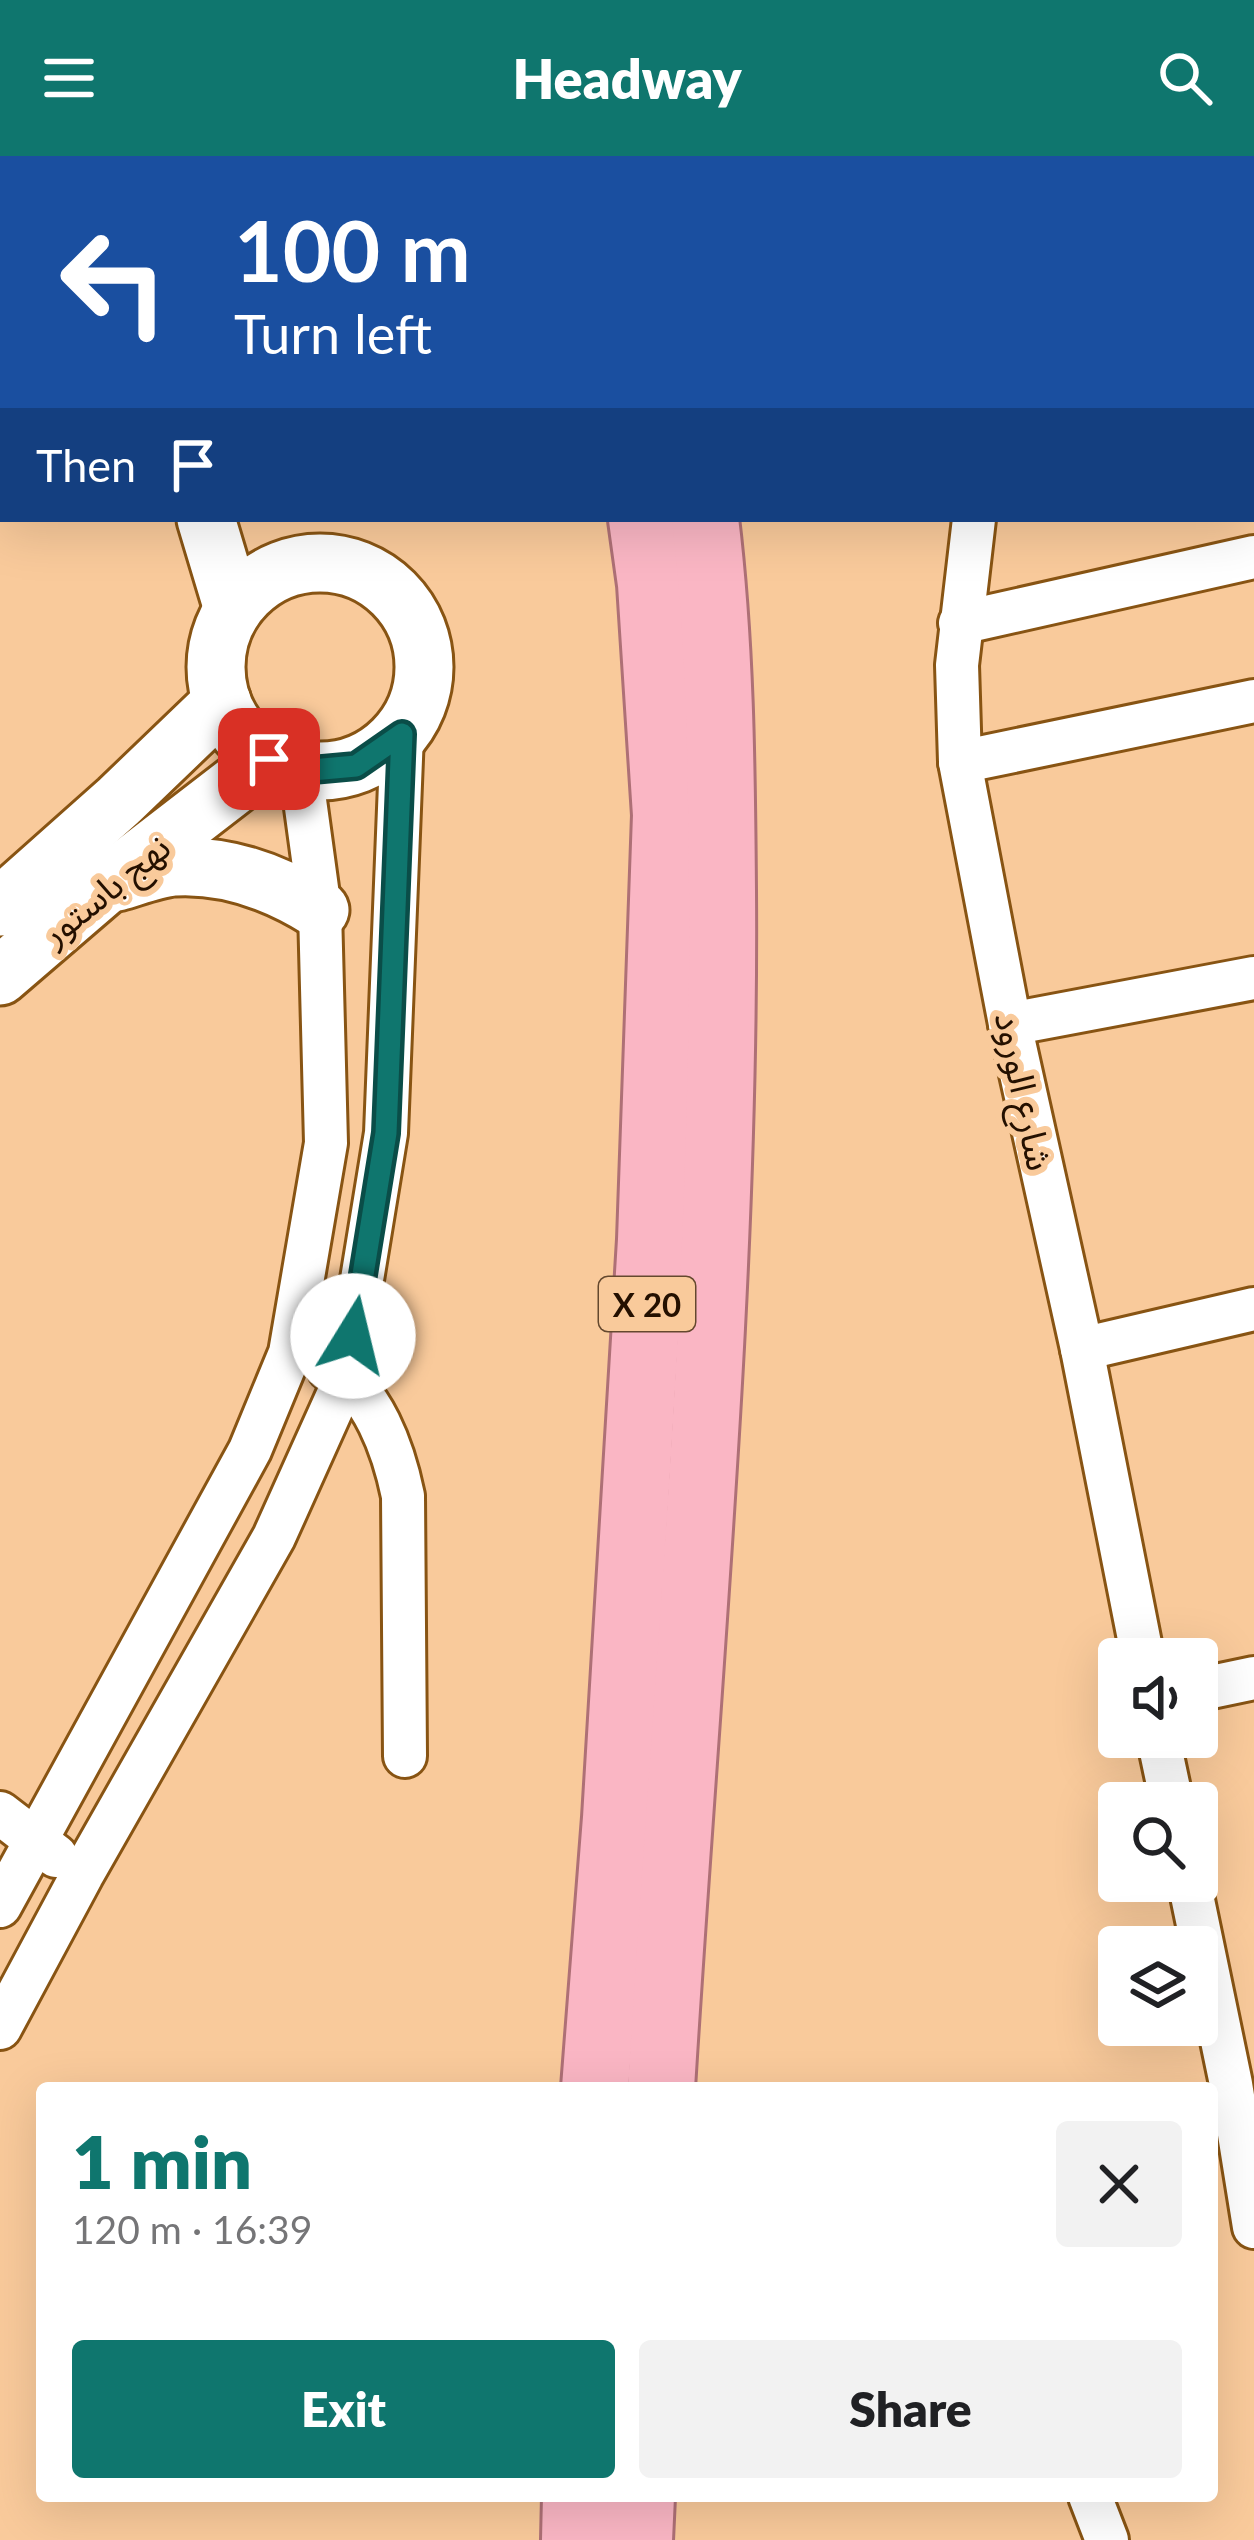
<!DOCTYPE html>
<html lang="en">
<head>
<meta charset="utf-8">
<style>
  body { margin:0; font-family:Lato,"Noto Sans Arabic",sans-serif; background:#f2f2f2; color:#202124; height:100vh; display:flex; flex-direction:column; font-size:45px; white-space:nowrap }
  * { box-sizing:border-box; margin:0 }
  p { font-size:39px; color:#757577 }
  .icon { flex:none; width:66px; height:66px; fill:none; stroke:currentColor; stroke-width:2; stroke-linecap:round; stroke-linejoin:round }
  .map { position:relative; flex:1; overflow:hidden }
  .drawer { position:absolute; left:36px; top:1926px; width:1182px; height:420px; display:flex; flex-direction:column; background:#fff; border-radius:12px; box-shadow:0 12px 48px #0002 }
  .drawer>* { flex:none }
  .banner { position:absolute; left:0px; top:0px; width:1254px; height:366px; box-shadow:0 12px 48px #0002; background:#1a4fa0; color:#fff; overflow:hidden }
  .buttons { position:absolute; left:1098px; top:1482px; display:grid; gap:24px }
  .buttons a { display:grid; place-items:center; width:120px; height:120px; border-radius:12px; background:#fff; box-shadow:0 12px 48px #0002; font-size:60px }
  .pin { position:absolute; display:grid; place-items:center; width:102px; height:102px; color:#fff; margin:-51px; border-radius:24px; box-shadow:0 6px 18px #0006 }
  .me { position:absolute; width:132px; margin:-66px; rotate:9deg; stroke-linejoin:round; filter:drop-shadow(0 0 9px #0008) }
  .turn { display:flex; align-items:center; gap:42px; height:252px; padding:0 36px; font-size:54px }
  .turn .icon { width:156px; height:156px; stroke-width:2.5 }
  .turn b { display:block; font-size:84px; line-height:102px }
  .then { display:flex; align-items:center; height:114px; padding:0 36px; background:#0003; gap:24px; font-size:45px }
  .round { display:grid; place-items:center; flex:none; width:126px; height:126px; border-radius:12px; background:#f2f2f2 }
  .head { display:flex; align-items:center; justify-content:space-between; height:204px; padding:0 36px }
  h1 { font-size:72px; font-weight:800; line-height:90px; color:#0f766e }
  .cta { display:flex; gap:24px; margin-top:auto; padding:24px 36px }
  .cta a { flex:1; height:138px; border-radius:12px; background:#0f766e; color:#fff; font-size:48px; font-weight:800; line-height:138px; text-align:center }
  .cta a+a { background:#f2f2f2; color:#202124 }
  header { display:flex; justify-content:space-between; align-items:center; height:156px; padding:0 36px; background:#0f766e; color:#fff; font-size:54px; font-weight:800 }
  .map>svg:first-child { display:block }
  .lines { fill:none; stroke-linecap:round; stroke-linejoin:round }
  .minor-casing { stroke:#885413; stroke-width:48 }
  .secondary-casing { stroke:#885413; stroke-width:63 }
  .trunk-casing { stroke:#ae7076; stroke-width:72 }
  .minor { stroke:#fff; stroke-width:42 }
  .secondary { stroke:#fff; stroke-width:57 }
  .trunk { stroke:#fab6c4; stroke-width:66 }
  .route-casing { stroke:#0a4d48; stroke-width:30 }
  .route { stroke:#0f766e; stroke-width:21 }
  .labels { text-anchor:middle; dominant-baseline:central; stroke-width:12; stroke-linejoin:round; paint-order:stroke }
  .shield { fill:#f9ca9b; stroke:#64482e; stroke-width:3 }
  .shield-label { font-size:33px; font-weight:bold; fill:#241000 }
  .street-label { font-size:36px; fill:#241000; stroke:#f9ca9b }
</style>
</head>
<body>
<header><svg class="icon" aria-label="menu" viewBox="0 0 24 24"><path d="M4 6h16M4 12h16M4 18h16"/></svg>Headway<svg class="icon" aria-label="search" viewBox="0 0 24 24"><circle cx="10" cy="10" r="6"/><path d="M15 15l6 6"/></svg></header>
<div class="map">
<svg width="1254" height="2384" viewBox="0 0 1254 2384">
  <rect width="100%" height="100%" fill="#f9ca9b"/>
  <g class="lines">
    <g class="minor-casing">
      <g id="minor">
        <polyline points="1001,3 1001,0"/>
        <polyline points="1251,234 1254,249"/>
        <polyline points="974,363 957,509 960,606 1010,868 1082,1193 1143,1503"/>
        <polyline points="960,467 1254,401"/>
        <polyline points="960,606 1254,545"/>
        <polyline points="1010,868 1254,822"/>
        <polyline points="1082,1193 1254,1153"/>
        <path d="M 329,1213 C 373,1232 394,1296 403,1340 L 405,1600"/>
        <polyline points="1197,1534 1254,1522"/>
        <polyline points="1158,1581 1172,1647"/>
        <polyline points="0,1657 56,1700"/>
        <polyline points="1189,1725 1231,1928 1254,2071"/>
        <polyline points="0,1750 250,1294 290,1197 326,987 320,754 301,615"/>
        <polyline points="0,1872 82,1719 274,1381 346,1221 386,977 402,578"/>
        <polyline points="1090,2340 1107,2384"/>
      </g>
    </g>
    <g class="secondary-casing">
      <g id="secondary">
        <polyline points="8,0 9,3"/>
        <polyline points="206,363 233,453"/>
        <circle cx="320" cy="511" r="104"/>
        <path d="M 117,726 C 135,721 155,713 174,711 C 226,708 277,727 320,754"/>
        <polyline points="0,751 119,645 222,546"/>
        <polyline points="0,820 107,728 269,603"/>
      </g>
    </g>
    <g class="trunk-casing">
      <g id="trunk">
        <polyline points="101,0 102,3"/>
        <polyline points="584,0 585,3"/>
        <polyline points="660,0 660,3"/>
        <polyline points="709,0 709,3"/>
        <polyline points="595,1932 616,1662 651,1084 666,659 651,428 642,363"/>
        <path d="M 661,1932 C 685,1533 725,1134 722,735 C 721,611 720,486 705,363"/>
        <polyline points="575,2384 576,2340"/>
        <polyline points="639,2384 641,2340"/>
      </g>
    </g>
    <use href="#minor" class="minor"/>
    <use href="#secondary" class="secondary"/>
    <use href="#trunk" class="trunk"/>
  </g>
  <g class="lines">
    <g class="route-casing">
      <polyline id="route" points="269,603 301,615 356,610 402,578 386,977 353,1180"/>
    </g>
    <use href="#route" class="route"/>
  </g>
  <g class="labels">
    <rect class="shield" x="599" y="1121" width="96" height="54" rx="9"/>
    <g class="shield-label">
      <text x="647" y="1148">X 20</text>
    </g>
    <g class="street-label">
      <text transform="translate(105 733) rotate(-39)">نهج باستور</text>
      <text transform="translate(1025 935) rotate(78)">شارع الورود</text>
    </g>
  </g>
</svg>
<div class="buttons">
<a><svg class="icon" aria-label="sound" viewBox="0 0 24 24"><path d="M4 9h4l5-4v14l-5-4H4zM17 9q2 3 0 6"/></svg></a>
<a><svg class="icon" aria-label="search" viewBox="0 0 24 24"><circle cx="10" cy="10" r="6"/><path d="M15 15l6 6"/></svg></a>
<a><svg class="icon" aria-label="layers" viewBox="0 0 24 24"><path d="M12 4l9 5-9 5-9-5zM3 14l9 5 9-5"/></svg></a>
</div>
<div class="pin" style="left:269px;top:603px;background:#d93025"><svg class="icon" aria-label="arrive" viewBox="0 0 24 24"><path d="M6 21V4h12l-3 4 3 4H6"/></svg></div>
<svg class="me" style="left:353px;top:1180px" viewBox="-20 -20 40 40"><circle r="19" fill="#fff"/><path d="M0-13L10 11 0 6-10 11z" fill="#0f766e"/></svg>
<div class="banner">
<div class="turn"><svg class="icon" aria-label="left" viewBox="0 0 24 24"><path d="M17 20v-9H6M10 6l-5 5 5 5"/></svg><div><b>100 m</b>Turn left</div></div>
<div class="then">Then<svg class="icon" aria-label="arrive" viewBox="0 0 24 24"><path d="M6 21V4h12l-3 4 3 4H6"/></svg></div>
</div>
<section class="drawer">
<div class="head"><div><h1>1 min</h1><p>120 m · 16:39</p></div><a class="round"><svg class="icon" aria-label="close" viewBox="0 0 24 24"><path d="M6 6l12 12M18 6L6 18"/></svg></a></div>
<div class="cta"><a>Exit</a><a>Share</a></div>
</section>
</div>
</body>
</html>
